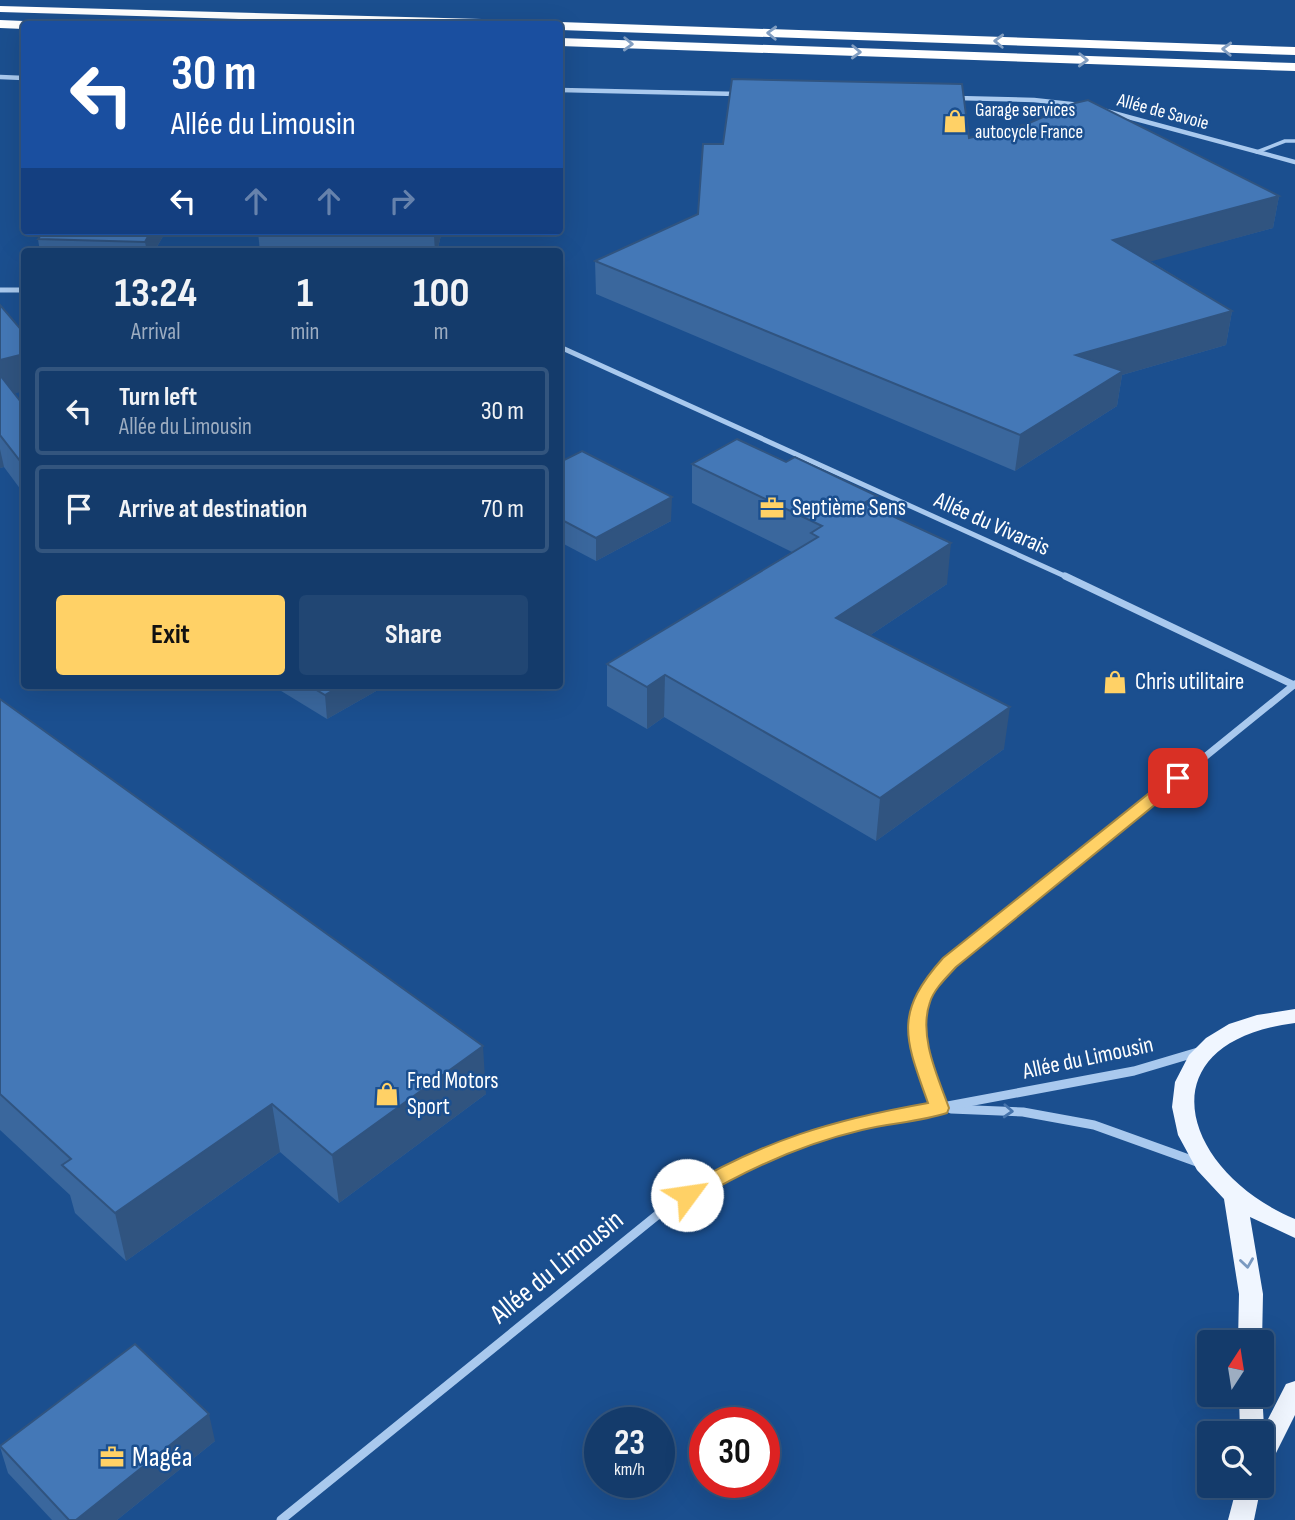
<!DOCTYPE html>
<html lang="en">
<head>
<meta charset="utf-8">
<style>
  body { margin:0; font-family:"Sofia Sans Condensed",sans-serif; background:#214673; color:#f1f3f6; height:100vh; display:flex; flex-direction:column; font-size:26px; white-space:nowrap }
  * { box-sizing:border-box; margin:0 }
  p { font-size:23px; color:#9dadc1 }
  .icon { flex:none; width:38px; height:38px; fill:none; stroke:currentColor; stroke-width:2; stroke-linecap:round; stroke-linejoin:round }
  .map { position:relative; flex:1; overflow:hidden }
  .panel { position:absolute; left:21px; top:248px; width:542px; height:441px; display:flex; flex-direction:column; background:#143b6b; border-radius:7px; box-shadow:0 7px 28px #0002,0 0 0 2px #33557e }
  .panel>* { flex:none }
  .top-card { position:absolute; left:21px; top:21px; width:542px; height:214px; border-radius:7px; box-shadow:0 7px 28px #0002,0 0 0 2px #33557e; background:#1a4fa0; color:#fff; overflow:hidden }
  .needle { width:46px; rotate:12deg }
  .controls { position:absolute; left:1197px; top:1330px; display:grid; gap:14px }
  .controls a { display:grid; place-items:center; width:77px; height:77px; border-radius:7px; background:#143b6b; box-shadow:0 7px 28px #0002,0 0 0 2px #33557e; font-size:35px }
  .speed { position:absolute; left:584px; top:1407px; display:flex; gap:14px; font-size:35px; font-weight:700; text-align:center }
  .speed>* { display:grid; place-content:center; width:91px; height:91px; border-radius:50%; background:#143b6b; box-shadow:0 7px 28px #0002,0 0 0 2px #33557e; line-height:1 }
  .speed small { font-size:18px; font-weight:400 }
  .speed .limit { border:10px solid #d22; background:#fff; color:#111 }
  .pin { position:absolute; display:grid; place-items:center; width:60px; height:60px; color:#fff; margin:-30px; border-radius:14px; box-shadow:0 4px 10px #0006 }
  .me { position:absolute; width:77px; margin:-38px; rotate:59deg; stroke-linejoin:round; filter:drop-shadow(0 0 5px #0008) }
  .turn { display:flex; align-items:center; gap:24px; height:147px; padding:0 35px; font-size:32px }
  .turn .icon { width:91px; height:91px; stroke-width:2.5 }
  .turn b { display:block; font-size:49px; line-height:60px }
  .lanes { display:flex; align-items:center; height:66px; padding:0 35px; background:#0003; justify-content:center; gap:35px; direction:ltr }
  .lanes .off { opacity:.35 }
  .eta { display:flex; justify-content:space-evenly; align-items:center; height:119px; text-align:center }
  .eta b { font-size:42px; font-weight:700; line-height:49px }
  .primary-button { display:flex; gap:14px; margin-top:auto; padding:14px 35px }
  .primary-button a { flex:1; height:80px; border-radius:7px; background:#ffd166; color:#111; font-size:28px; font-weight:700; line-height:80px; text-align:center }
  .primary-button a+a { background:#214673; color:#f1f3f6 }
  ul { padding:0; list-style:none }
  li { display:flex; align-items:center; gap:21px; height:88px; margin:0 14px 10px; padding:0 21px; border:4px solid #33557e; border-radius:7px }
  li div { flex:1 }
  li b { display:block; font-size:26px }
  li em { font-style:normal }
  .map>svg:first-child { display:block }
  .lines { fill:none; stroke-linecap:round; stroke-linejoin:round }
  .lane { stroke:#a9c9ee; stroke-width:3.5 }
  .street-far3 { stroke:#a9c9ee; stroke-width:4.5 }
  .street-far2 { stroke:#a9c9ee; stroke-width:5 }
  .street-far1 { stroke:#a9c9ee; stroke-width:7 }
  .street { stroke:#a9c9ee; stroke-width:9 }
  .primary { fill:#f0f6ff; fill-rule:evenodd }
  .highway { fill:#fff; fill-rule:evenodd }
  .wall { fill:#3a679d }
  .shaded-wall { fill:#305480 }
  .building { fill:#4478b7; stroke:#305480; stroke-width:2 }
  .oneway { stroke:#829ec1 }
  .oneway2 { stroke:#4674ac }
  .oneway3 { stroke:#7b9ac1 }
  .route { fill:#ffd166; stroke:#a68842; stroke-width:2 }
  .labels { text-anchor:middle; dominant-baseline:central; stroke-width:5; stroke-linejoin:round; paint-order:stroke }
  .far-poi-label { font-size:19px; fill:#fff; stroke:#1b4f8f; text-anchor:start }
  .far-street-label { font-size:19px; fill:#fff; stroke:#1b4f8f }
  .poi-label { font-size:23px; fill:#fff; stroke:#1b4f8f; text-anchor:start }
  .street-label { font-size:23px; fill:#fff; stroke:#1b4f8f }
  .near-street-label { font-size:28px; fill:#fff; stroke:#1b4f8f }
  .near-poi-label { font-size:28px; fill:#fff; stroke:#1b4f8f; text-anchor:start }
</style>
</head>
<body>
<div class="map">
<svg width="1295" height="1520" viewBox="0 0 1295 1520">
  <rect width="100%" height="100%" fill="#1b4f8f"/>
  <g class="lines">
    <polyline class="lane" points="1257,152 1285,141 1295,141"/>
    <g class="street-far3">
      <polyline points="0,77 24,78"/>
      <polyline points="560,90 738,94"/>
      <polyline points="956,98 1034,100 1080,105"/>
      <polyline points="1106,111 1295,162"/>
    </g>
    <g class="street-far2">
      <polyline points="0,290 24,290"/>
      <polyline points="560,347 1069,578"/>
    </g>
    <g class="street-far1">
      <polyline points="1065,576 1294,685"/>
      <polyline points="925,992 950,963 1295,684"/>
    </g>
    <g class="street">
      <path d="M 926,990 C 904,1027 926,1072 940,1108"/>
      <polyline points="951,1109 1023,1112 1094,1125 1197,1162"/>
      <polyline points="281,1520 666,1208 729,1170 796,1141 862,1122 1134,1071 1198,1052"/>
    </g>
    <g class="primary">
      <path d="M 1295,1009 L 1295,1023 C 1141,1043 1182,1172 1295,1219 L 1295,1238 L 1250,1217 L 1263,1294 L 1262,1342 L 1238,1342 L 1239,1294 L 1224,1199 L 1197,1170 L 1178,1135 L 1172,1107 L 1175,1082 L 1189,1055 L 1206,1038 L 1229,1024 L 1257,1015 Z"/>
      <polygon points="1295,1381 1295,1415 1271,1463 1262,1466 1262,1433 1240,1433 1239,1395 1262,1395 1262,1392 1264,1427 1286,1384"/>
      <polygon points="1237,1486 1261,1486 1254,1520 1228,1520"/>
    </g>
    <g class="highway">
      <polygon points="0,6 516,20 522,24 412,24 0,12"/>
      <polygon points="0,20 24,21 30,24 24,24 24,29 0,28"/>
      <polygon points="560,22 1295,47 1295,55 560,30 560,24 555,24"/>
      <polygon points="560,38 1295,63 1295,71 560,46"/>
    </g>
  </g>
  <g class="wall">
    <polygon points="1027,124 1279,196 1273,228 1150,261 1232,311 1226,345 1122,375 1117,406 1015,471 596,294 595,261 698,214 723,144 969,138"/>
    <polygon points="44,231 166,231 154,252 40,252 38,239"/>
    <polygon points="442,231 437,252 260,252 258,232"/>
    <polygon points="0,305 15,394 24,406 24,494 4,467 0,468"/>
    <polygon points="560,462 671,521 596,561 560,542"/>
    <polygon points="692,464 877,508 947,584 869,636 1004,749 876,841 664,717 647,729 607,706 607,664 792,552 692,503"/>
    <polygon points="273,686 385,686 327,719"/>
    <polygon points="0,699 486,1094 339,1203 280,1152 126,1261 75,1213 70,1195 0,1130"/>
    <polygon points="215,1441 117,1520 52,1520 8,1473 0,1447"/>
  </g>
  <g class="shaded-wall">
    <polygon points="1279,196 1273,228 1109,273 1113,240"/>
    <polygon points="151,231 166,231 154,252 147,252 145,242"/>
    <polygon points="435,231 442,231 437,252 435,252 434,236"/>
    <polygon points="1232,311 1226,345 1122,375 1117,406 1015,471 1020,435 1076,355"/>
    <polygon points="24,354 24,391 0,398 0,360"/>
    <polygon points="0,449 4,467 0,468"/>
    <polygon points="877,496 874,536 864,503"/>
    <polygon points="672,497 671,521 596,561 596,538"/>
    <polygon points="951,543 947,584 833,660 836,618"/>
    <polygon points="665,675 664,717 647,729 647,687"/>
    <polygon points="340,686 385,686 327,719 325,695"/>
    <polygon points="1010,707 1004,749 876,841 880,798"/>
    <polygon points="483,1046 486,1094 339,1203 332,1155"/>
    <polygon points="272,1104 280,1152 126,1261 115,1213"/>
    <polygon points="209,1414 215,1441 117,1520 76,1520"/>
  </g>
  <g class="building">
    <polygon points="732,79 962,84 969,138 1027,124 1075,103 1088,100 1279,196 1113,240 1232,311 1076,355 1123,371 1020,435 595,261 698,214 703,144 723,144"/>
    <polygon points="44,231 151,231 145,242 38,239"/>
    <polygon points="258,231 435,231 434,236 258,232"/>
    <polygon points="0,305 24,333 24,354 0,360"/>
    <polygon points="0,375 24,406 24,466 0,435"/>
    <polygon points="737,439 786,462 795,457 877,496 864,503 951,543 836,618 1010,707 880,798 665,675 647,687 607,664 818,537 811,533 822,526 692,464"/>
    <polygon points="582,451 672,497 596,538 560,519 560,462"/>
    <polygon points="310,686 340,686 325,695"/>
    <polygon points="0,699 483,1046 332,1155 272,1104 115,1213 62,1165 71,1159 0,1094"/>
    <polygon points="135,1344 209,1414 76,1520 69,1520 0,1446"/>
  </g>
  <defs><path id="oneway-chevron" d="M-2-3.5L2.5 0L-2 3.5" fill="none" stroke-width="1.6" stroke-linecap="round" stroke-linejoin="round" transform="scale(1.75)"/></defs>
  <g class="oneway">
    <use href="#oneway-chevron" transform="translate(772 33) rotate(-178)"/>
    <use href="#oneway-chevron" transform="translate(999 41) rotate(-178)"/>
    <use href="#oneway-chevron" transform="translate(628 44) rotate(2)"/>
    <use href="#oneway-chevron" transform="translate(1227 49) rotate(-178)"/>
    <use href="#oneway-chevron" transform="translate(856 52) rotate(2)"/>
    <use href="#oneway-chevron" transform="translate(1083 60) rotate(2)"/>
  </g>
  <use class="oneway2" href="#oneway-chevron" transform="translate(1008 1111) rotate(3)"/>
  <use class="oneway3" href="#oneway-chevron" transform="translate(1247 1263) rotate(82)"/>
  <path class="route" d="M 1178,773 L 1186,778 L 1184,781 L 956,967 C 947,977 934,989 930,1002 C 918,1036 938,1077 949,1108 L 947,1113 C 919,1122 890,1123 862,1130 C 802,1144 747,1169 694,1201 L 687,1203 L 680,1201 L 677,1195 L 680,1190 C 765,1140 832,1120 928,1103 C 905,1038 893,1014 943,958 L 1173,774 Z"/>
  <defs>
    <g id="shop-bare" transform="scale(1.89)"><path d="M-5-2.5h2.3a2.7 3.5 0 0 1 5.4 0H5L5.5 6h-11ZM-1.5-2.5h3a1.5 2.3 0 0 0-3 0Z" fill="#ffd166" stroke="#1b4f8f" stroke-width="2.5" paint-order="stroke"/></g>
    <g id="office-bare" transform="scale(1.89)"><path d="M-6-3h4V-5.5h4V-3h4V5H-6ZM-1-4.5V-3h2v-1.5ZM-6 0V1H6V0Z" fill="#ffd166" stroke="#1b4f8f" stroke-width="2.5" paint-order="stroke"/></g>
  </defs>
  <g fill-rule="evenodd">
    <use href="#shop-bare" x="955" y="121"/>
    <use href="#office-bare" x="772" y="508"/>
    <use href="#shop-bare" x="1115" y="682"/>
    <use href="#shop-bare" x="387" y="1094"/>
    <use href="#office-bare" x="112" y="1457"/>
  </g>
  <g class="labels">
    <g class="far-poi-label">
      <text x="975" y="110">Garage services<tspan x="975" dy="22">autocycle France</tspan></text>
    </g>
    <g class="far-street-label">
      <text transform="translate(1163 112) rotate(15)">Allée de Savoie</text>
    </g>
    <g class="poi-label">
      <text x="792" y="508">Septième Sens</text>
      <text x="1135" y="682">Chris utilitaire</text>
      <text x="407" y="1081">Fred Motors<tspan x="407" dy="26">Sport</tspan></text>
    </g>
    <g class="street-label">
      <text transform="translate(992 524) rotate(24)">Allée du Vivarais</text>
      <text transform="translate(1088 1058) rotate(-12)">Allée du Limousin</text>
    </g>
    <g class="near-street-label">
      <text transform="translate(557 1267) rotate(-39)">Allée du Limousin</text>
    </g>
    <g class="near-poi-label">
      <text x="132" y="1457">Magéa</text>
    </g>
  </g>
</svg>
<div class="controls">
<a><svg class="needle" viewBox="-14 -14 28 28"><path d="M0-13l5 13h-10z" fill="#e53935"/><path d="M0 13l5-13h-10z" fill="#9dadc1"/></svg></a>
<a><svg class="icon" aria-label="search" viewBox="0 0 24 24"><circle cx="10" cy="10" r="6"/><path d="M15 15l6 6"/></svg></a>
</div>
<div class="speed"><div>23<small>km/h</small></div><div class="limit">30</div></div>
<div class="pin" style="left:1178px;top:778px;background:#d93025"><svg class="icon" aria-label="arrive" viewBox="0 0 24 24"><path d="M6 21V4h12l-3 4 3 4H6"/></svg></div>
<svg class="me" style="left:687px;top:1195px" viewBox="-20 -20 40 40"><circle r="19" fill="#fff"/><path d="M0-13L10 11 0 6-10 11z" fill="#ffd166"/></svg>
<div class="top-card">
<div class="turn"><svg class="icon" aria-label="left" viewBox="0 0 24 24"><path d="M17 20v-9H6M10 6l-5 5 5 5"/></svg><div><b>30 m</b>Allée du Limousin</div></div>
<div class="lanes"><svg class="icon" aria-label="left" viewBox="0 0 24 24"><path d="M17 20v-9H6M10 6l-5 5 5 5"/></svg><svg class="icon off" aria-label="ahead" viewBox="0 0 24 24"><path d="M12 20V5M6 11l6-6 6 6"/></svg><svg class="icon off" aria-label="ahead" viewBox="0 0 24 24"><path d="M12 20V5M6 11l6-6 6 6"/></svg><svg class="icon off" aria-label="right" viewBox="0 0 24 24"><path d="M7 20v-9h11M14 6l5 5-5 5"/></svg></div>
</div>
<section class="panel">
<div class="eta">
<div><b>13:24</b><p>Arrival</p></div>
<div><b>1</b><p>min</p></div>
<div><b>100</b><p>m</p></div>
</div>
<ul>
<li><svg class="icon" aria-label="left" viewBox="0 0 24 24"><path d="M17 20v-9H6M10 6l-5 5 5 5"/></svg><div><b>Turn left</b><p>Allée du Limousin</p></div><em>30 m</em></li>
<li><svg class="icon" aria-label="arrive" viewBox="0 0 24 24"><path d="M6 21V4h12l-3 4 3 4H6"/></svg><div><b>Arrive at destination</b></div><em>70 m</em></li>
</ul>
<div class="primary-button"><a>Exit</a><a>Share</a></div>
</section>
</div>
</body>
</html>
